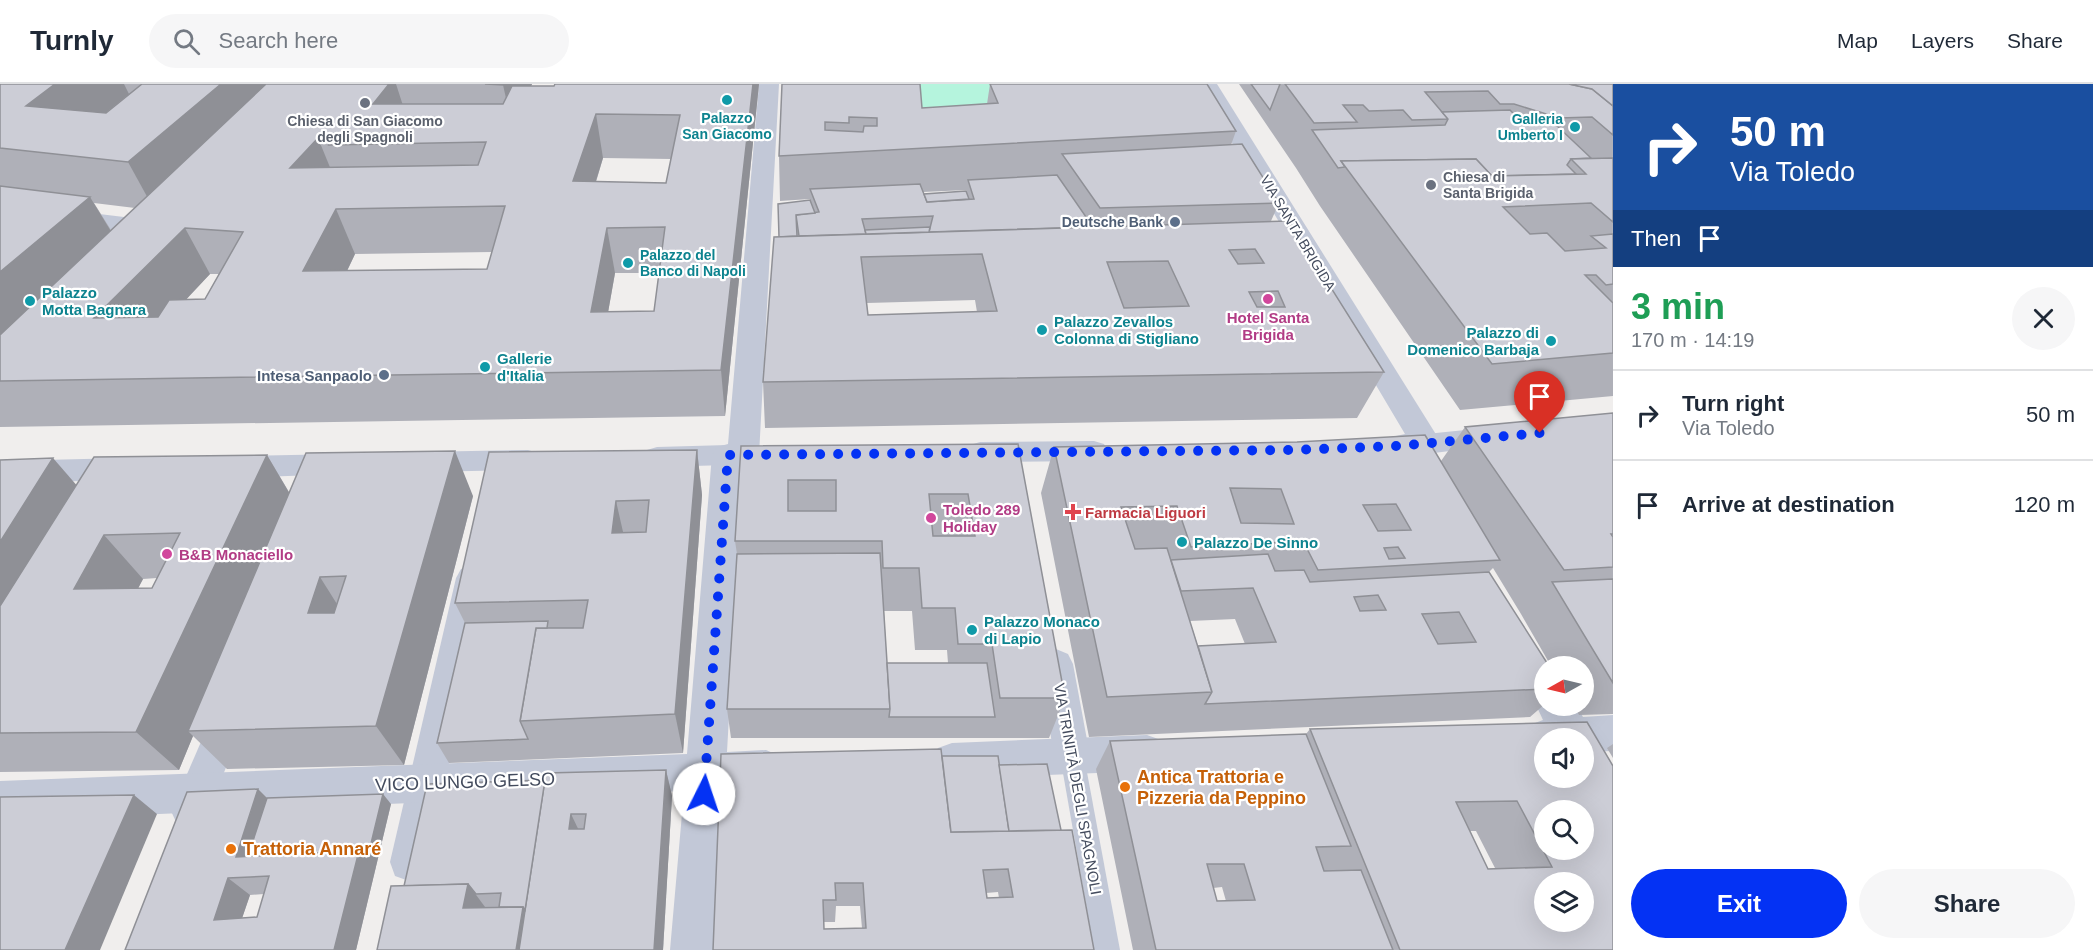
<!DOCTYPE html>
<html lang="en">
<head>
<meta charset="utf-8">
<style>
  body { margin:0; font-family:Arial,sans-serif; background:#f6f6f7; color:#1f2937; height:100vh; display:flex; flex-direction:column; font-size:22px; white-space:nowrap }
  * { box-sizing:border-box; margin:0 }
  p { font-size:20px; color:#747a83 }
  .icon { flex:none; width:33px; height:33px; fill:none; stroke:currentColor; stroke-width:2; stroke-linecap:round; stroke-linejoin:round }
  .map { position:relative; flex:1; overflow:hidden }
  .side { display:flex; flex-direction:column; background:#fff; width:480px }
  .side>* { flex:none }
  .guide { background:#1a4fa0; color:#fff; overflow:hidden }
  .needle { width:39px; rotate:262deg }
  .buttons { position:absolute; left:1534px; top:572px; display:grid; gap:12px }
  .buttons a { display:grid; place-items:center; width:60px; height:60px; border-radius:50%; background:#fff; box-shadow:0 6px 24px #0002; font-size:30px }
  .pin { position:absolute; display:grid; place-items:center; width:51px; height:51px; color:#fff; margin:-62px -26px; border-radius:50% 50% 50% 0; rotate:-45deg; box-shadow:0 0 6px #0007 }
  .pin .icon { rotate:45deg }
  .me { position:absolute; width:66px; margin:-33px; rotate:4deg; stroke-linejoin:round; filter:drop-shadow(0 0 4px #0008) }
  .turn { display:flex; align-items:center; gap:21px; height:126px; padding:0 18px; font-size:27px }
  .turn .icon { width:78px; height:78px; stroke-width:2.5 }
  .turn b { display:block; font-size:42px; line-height:51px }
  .then { display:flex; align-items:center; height:57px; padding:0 18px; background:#0003; gap:12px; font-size:22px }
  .round { display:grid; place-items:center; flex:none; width:63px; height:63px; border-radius:32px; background:#f6f6f7 }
  .overview { display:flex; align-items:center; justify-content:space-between; height:102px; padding:0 18px }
  h1 { font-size:36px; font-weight:700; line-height:45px; color:#1e9e55 }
  .action { display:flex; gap:12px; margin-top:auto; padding:12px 18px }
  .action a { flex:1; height:69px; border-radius:36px; background:#0432f4; color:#fff; font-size:24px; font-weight:700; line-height:69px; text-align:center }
  .action a+a { background:#f6f6f7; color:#1f2937 }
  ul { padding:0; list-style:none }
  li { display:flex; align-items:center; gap:18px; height:90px; padding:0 18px; border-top:2px solid #e0e1e3 }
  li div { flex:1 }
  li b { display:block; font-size:22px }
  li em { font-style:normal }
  header { display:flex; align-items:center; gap:36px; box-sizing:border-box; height:84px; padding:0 30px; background:#fff; border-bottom:2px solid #e0e1e3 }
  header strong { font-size:28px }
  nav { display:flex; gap:33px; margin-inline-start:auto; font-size:21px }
  .search { width:420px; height:54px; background:#f6f6f7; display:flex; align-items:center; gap:15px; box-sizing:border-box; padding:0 21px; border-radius:33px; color:#747a83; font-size:22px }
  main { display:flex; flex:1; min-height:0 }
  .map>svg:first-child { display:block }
  .green { fill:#b5f4dd }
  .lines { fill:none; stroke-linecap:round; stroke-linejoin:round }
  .service { fill:#c2c8d7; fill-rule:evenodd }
  .pedestrian { fill:#c2c8d7; fill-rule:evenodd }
  .minor { fill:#c2c8d7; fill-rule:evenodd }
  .wall { fill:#afb0b8; fill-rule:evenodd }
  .shaded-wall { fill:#8f9096 }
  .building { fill:#cccdd6; stroke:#8f9096; stroke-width:1.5; fill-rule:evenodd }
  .route { stroke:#0432f4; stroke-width:10; stroke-dasharray:0 18 }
  .culture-dot { fill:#0f9aa8; stroke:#fff; stroke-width:2 }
  .worship-dot { fill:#6b7280; stroke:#fff; stroke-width:2 }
  .service-dot { fill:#5c6f8a; stroke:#fff; stroke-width:2 }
  .hotel-dot { fill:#d1479c; stroke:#fff; stroke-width:2 }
  .health-dot { fill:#e0444e; stroke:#fff; stroke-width:2 }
  .food-dot { fill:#e8710a; stroke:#fff; stroke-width:2 }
  .labels { text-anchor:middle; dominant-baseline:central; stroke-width:4.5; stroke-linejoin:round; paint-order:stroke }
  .far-culture-label { font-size:14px; font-weight:bold; fill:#0d838f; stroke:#fff }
  .far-worship-label { font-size:14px; font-weight:bold; fill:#5b616d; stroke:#fff }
  .far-service-label { font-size:14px; font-weight:bold; fill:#4e5e75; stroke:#fff; text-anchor:end }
  .far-street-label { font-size:14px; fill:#434b5d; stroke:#fff }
  .culture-label { font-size:15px; font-weight:bold; fill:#0d838f; stroke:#fff; text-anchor:start }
  .hotel-label { font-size:15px; font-weight:bold; fill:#b23c85; stroke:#fff; text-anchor:start }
  .service-label { font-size:15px; font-weight:bold; fill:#4e5e75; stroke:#fff; text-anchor:end }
  .health-label { font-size:15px; font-weight:bold; fill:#be3a42; stroke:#fff; text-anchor:start }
  .street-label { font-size:15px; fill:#434b5d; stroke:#fff }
  .near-food-label { font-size:18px; font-weight:bold; fill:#c56008; stroke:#fff; text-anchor:start }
  .near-street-label { font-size:18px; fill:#434b5d; stroke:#fff }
</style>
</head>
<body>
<header>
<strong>Turnly</strong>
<div class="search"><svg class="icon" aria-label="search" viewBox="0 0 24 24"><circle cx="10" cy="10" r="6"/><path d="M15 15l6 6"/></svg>Search here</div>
<nav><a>Map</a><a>Layers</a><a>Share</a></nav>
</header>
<main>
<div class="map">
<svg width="1613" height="866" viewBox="0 0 1613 866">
  <rect width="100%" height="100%" fill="#f0eeed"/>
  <polygon class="green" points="914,0 1057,0 917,68"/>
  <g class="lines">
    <polygon class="service" points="1072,661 1080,664 1084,672 1120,866 1094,866 1060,672 1064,664"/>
    <g class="pedestrian">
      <polygon points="1495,343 1505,346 1509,353 1505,360 1426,370 1416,367 1412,360 1416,353 1426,350"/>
      <polygon points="1094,357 1104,360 1108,367 1104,374 1094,377 980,378 970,375 966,368 970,361 980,358"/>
      <polygon points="728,361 738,364 742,371 738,378 728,381 657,383 647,380 643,373 647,366 657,363"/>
      <polygon points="528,366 538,369 542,376 538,383 528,386 420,388 410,385 406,378 410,371 420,368"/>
      <polygon points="342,370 352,373 356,380 352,387 342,390 234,394 224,390 220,383 224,376 234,372"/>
      <polygon points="126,374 136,378 140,385 136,392 126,396 0,399 0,377"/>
      <polygon points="472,481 483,485 488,494 428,778 423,792 409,797 395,792 390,778 456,494 461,485"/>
      <polygon points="1056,565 1068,570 1073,580 1090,672 1085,684 1072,689 1059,684 1054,672 1039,580 1044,570"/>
      <polygon points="229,616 241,621 247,632 203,740 190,745 177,740 171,727 217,621"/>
    </g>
    <g class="minor">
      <polygon points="759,0 779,0 759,371 754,379 743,382 727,668 766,666 780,672 786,685 780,698 766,704 725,705 716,866 670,866 684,707 0,737 0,697 687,670 712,371 717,363 728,360"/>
      <polygon points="1197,0 1217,0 1437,352 1441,360 1437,368 1414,372 1412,375 1401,378 1390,375 1383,362 1387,354 1405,350"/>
      <polygon points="0,118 157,137 166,139 169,144 166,149 157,151 0,132"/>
      <polygon points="1545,608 1545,621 1576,621 1583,633 1613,631 1613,667 1584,668 1584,654 1545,654 1545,668 1535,665 1529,652 1535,639 1543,636 1536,621 1541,609"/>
      <polygon points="1147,651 1161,656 1167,669 1161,682 1147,687 952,695 938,690 932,677 938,664 952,659"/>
    </g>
  </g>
  <g class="wall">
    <path d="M 0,0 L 532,0 L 531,2 L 554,2 L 555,0 L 546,0 L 759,0 L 725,332 L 0,343 ZM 603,74 L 671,75 L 666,99 L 596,98 ZM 94,119 L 135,124 L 111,146 ZM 492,168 L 487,185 L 347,187 L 355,170 ZM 615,189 L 659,189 L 654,227 L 608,228 ZM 210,190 L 219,190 L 205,215 L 186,215 Z"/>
    <path d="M 782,0 L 922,24 L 987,20 L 990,0 L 1236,47 L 1231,61 L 1279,119 L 1271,137 L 1384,288 L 1357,334 L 765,344 L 763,298 L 779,153 L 810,116 L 810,115 L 780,117 L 779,72 ZM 967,106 L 966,107 L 924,110 L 923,108 ZM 975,216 L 977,228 L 868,231 L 867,219 Z"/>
    <polygon points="1239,0 1613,0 1613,312 1460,326 1320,122 1296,84"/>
    <path d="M 1613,329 L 1613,630 L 1579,631 L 1574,621 L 1584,621 L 1584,582 L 1551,582 L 1521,530 L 1493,484 L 1489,488 L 1545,605 L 1545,620 L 1530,633 L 1089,653 L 1041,409 L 1054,363 L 1441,377 L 1465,343 ZM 1235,535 L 1245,560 L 1198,562 L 1190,537 Z"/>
    <path d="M 1018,360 L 1065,614 L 1049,654 L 731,654 L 727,625 L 737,470 L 735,457 L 741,362 ZM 884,527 L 912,527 L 915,566 L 947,566 L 948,579 L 887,579 Z"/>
    <polygon points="697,366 702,411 683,669 449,679 437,659 465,539 455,519"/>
    <path d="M 267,371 L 289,408 L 473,412 L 404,681 L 227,685 L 193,652 L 179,686 L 0,688 L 0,376 L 76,401 ZM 157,494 L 152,504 L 138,504 L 143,495 Z"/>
    <path d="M 1310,645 L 1613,682 L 1613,866 L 1133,866 L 1096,685 L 1110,657 L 1306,650 ZM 1470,747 L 1476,747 L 1495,784 L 1488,785 ZM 1222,803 L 1226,817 L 1217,817 L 1213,804 Z"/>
    <polygon points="1613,660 1613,674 1607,664"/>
    <path d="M 942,672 L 999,681 L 1061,746 L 1094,866 L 713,866 ZM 998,808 L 999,814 L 987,814 L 986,809 ZM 836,822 L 860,822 L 862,844 L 824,845 L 824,838 L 835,838 Z"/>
    <polygon points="666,686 672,712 663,866 377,866 404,802"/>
    <path d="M 267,714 L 391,720 L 356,866 L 125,866 ZM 264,810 L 257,833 L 242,834 L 250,811 Z"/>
  </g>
  <g class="shaded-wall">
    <polygon points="55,0 124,0 129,10 56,69 26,22"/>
    <polygon points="221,0 288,0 155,127 128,78"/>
    <polygon points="389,0 396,0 408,37 373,20"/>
    <polygon points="503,0 532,0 513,45 503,1"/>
    <polygon points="753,0 759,0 725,332 721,286"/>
    <polygon points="596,30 603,74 582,142 573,97"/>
    <polygon points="318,54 336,98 290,84"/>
    <polygon points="90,113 120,162 0,271 0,188"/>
    <polygon points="336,125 355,170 325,233 303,187"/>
    <polygon points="185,144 210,190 126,280 94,234"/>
    <polygon points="607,144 615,189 600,274 591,228"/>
    <polygon points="697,366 702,411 683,669 675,630"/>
    <polygon points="455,367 473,412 404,681 376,642"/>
    <polygon points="267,371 294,417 188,647 193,652 179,686 136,648"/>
    <polygon points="53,374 92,419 0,579 0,458"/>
    <polygon points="616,417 626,461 612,449"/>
    <polygon points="104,451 143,495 116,547 74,505"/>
    <polygon points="320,493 347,536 308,529"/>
    <polygon points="666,686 672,712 663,866 654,866"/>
    <polygon points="258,705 277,724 260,781 236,773"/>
    <polygon points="383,710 391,720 356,866 334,866 359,767"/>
    <polygon points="134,711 157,730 100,866 65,866"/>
    <polygon points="571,730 583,755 569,745"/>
    <polygon points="228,794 250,811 236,852 214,836"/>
    <polygon points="468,800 488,827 463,824"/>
    <polygon points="523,823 530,833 538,866 516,866"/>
  </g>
  <g class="building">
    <polygon points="0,0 55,0 26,22 106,29 142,0 221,0 128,78 0,64"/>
    <path d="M 266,0 L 389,0 L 373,20 L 503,20 L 512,2 L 554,2 L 555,0 L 753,0 L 721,286 L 0,297 L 0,251 ZM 596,30 L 680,31 L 666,99 L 573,97 ZM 318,54 L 335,54 L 329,61 L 486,58 L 478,81 L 290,84 ZM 505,122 L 487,185 L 303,187 L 336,125 ZM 665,143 L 654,227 L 591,228 L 607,144 ZM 185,144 L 243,148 L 205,215 L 169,216 L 158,233 L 94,234 Z"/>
    <polygon points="485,0 503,0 503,1"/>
    <path d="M 782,0 L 920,0 L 922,24 L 998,19 L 990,0 L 1207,0 L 1236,47 L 779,72 ZM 849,33 L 877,34 L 877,42 L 864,42 L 863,48 L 825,46 L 825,38 L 849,39 Z"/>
    <polygon points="1251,0 1280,0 1270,26"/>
    <polygon points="1285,0 1569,0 1592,5 1613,22 1613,51 1592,33 1559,34 1514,20 1500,20 1488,7 1425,8 1448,35 1412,36 1403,26 1369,27 1363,21 1343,21 1357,38 1314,39"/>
    <polygon points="1569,0 1613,0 1613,22 1592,5"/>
    <polygon points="1510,26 1524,41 1555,40 1591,74 1571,75 1567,81 1576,90 1492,92 1476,75 1341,77 1345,83 1338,84 1312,46 1445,41 1448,35 1442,28"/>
    <polygon points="1242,60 1279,119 1100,124 1062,70"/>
    <polygon points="1613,74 1613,138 1591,119 1503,123 1530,150 1547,149 1565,167 1606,164 1591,152 1613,150 1613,200 1606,201 1596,191 1585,191 1613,219 1613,269 1492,280 1341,77 1476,75 1492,92 1586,90 1571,75"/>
    <polygon points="1057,91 1093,143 929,148 933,132 862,135 866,150 799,152 796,131 819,128 810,105 920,100 927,118 974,115 968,96"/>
    <polygon points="0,102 90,113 0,188"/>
    <polygon points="966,107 969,115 927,118 924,110"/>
    <polygon points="810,116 815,129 796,131 797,152 779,153 778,120"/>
    <path d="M 1289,137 L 1384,288 L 763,298 L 774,153 ZM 1255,165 L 1264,179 L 1238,180 L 1229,166 ZM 982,170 L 997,227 L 868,231 L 861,173 ZM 1168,177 L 1189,222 L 1124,224 L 1107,178 ZM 1278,207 L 1285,223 L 1257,223 L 1249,208 Z"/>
    <polygon points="930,143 929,148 866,150 865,146"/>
    <polygon points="1613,329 1613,450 1611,450 1613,453 1613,483 1564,486 1465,343"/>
    <path d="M 1425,351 L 1500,476 L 1318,486 L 1303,457 L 1191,463 L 1177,422 L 1121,423 L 1135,465 L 1167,464 L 1212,608 L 1107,613 L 1054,363 L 1297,358 ZM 1230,404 L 1281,405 L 1294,440 L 1241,439 ZM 1396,420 L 1411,446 L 1378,447 L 1363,421 ZM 1398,463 L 1405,474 L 1389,475 L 1384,464 Z"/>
    <path d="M 1018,360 L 1065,614 L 1000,614 L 992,560 L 958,560 L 955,524 L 922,524 L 919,484 L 883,484 L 882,457 L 735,457 L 741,362 ZM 788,396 L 836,396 L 836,427 L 788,427 ZM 929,410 L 968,410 L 975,452 L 933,452 Z"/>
    <path d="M 697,366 L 675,630 L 520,637 L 536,544 L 583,544 L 588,516 L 455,519 L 489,368 ZM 649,416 L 646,448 L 612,449 L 616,417 Z"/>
    <path d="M 455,367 L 376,642 L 188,647 L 306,369 ZM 346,492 L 334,529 L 308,529 L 320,493 Z"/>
    <path d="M 267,371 L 136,648 L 0,649 L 0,522 L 94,373 ZM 180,449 L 152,504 L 74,505 L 104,451 Z"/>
    <polygon points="53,374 0,458 0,376"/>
    <polygon points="880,469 890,625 727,625 737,470"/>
    <path d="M 1268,470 L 1275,487 L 1304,486 L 1310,498 L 1489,488 L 1549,582 L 1545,582 L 1545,605 L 1205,620 L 1212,608 L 1198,562 L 1276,558 L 1253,504 L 1181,507 L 1171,476 ZM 1378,511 L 1386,526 L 1360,527 L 1354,513 ZM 1459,528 L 1476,558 L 1438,560 L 1422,530 Z"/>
    <polygon points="1613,495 1613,599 1552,498"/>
    <polygon points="548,537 547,544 536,544 520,637 528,655 437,659 465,539"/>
    <polygon points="887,579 987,579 995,633 889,633 890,625"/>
    <path d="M 1587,638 L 1613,682 L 1613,866 L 1400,866 L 1310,645 ZM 1545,654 L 1584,654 L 1584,693 L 1545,693 ZM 1517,717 L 1552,783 L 1488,785 L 1456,718 ZM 1545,726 L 1584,726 L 1584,765 L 1545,765 ZM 1545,798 L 1584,798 L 1584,837 L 1545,837 Z"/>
    <path d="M 1306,650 L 1351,762 L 1316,763 L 1324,787 L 1361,786 L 1393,866 L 1156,866 L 1110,657 ZM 1207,780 L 1244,780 L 1255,816 L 1217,817 Z"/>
    <path d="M 941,665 L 951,748 L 1072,746 L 1094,866 L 713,866 L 721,670 ZM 1008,785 L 1013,813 L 987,814 L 983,786 ZM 835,799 L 863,799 L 866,844 L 824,845 L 823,816 L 836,816 Z"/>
    <polygon points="942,672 998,672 1009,747 951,748"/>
    <polygon points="1047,680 1061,746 1009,747 999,681"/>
    <path d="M 666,686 L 654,866 L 519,866 L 546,689 ZM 571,730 L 586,730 L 584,745 L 569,745 Z"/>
    <polygon points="545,696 525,826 523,823 499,823 501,809 476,810 468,800 404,802 427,700"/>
    <path d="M 258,705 L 236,773 L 359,767 L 334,866 L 125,866 L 187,708 ZM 269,792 L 257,833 L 214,836 L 228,794 Z"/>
    <polygon points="383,710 367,776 359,767 248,772 267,714"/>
    <polygon points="134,711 65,866 0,866 0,713"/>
    <polygon points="468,800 463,824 523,823 516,866 377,866 391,802"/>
  </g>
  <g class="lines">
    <polyline class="route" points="704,710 728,371 1295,366 1398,362 1540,349"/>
  </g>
  <g class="culture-dot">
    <circle cx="727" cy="16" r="6"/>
    <circle cx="1575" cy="43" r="6"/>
    <circle cx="628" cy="179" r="6"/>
    <circle cx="30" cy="217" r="6"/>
    <circle cx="1042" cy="246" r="6"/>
    <circle cx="1551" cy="257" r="6"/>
    <circle cx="485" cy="283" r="6"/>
    <circle cx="1182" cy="458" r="6"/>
    <circle cx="972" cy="546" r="6"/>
  </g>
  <g class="worship-dot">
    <circle cx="365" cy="19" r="6"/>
    <circle cx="1431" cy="101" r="6"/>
  </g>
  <g class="service-dot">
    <circle cx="1175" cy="138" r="6"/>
    <circle cx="384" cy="291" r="6"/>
  </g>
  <g class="hotel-dot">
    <circle cx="1268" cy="215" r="6"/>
    <circle cx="931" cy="434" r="6"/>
    <circle cx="167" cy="470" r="6"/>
  </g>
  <path class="health-dot" d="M1070 419h6v6h6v6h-6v6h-6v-6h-6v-6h6z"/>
  <g class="food-dot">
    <circle cx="1125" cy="703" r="6"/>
    <circle cx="231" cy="765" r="6"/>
  </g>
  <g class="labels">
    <g class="far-culture-label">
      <text x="727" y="34">Palazzo<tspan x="727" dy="16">San Giacomo</tspan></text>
      <text x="1563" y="35" text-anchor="end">Galleria<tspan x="1563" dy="16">Umberto I</tspan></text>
      <text x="640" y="171" text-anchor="start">Palazzo del<tspan x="640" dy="16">Banco di Napoli</tspan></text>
    </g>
    <g class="far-worship-label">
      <text x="365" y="37">Chiesa di San Giacomo<tspan x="365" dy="16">degli Spagnoli</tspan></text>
      <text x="1443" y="93" text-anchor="start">Chiesa di<tspan x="1443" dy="16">Santa Brigida</tspan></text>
    </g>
    <g class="far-service-label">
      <text x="1163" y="138">Deutsche Bank</text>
    </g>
    <g class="far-street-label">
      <text transform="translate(1298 149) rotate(59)">VIA SANTA BRIGIDA</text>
    </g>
    <g class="culture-label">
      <text x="42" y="208">Palazzo<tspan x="42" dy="17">Motta Bagnara</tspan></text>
      <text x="1054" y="237">Palazzo Zevallos<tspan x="1054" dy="17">Colonna di Stigliano</tspan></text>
      <text x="1539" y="248" text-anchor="end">Palazzo di<tspan x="1539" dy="17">Domenico Barbaja</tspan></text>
      <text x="497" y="274">Gallerie<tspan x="497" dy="17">d'Italia</tspan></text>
      <text x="1194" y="458">Palazzo De Sinno</text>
      <text x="984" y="537">Palazzo Monaco<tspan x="984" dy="17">di Lapio</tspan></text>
    </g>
    <g class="hotel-label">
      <text x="1268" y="233" text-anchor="middle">Hotel Santa<tspan x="1268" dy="17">Brigida</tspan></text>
      <text x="943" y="425">Toledo 289<tspan x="943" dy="17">Holiday</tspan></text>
      <text x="179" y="470">B&amp;B Monaciello</text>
    </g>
    <g class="service-label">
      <text x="372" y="291">Intesa Sanpaolo</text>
    </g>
    <g class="health-label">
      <text x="1085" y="428">Farmacia Liguori</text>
    </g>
    <g class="street-label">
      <text transform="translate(1078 705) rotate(80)">VIA TRINITÀ DEGLI SPAGNOLI</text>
    </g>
    <g class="near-food-label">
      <text x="1137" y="693">Antica Trattoria e<tspan x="1137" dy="21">Pizzeria da Peppino</tspan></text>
      <text x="243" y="765">Trattoria Annaré</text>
    </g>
    <g class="near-street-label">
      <text transform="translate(465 698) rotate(-2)">VICO LUNGO GELSO</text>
    </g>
  </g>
</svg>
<div class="buttons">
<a><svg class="needle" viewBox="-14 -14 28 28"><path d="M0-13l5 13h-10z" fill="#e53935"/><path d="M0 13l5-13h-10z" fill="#747a83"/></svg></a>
<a><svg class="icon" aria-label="sound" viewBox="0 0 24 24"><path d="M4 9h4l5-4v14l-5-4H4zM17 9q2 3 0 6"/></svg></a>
<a><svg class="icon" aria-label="search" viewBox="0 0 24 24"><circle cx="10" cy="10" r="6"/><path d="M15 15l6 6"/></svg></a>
<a><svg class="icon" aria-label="layers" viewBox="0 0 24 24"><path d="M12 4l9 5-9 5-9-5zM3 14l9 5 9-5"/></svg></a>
</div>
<div class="pin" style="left:1540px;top:349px;background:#d93025"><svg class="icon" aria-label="arrive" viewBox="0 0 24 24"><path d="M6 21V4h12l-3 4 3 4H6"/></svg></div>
<svg class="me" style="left:704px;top:710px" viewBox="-20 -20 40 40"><circle r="19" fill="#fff"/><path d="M0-13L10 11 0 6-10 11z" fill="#0432f4"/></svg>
</div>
<section class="side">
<div class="guide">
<div class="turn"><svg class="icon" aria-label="right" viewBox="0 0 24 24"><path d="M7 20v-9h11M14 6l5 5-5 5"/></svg><div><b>50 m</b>Via Toledo</div></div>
<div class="then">Then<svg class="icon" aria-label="arrive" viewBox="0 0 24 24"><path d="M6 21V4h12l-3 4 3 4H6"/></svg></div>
</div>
<div class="overview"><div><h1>3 min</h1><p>170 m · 14:19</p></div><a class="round"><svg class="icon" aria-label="close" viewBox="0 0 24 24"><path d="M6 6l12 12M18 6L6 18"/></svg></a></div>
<ul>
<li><svg class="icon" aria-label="right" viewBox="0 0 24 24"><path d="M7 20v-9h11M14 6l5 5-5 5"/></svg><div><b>Turn right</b><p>Via Toledo</p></div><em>50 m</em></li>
<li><svg class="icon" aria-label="arrive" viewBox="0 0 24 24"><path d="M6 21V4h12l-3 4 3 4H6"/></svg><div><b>Arrive at destination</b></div><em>120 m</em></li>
</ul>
<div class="action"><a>Exit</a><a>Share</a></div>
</section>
</main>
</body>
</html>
